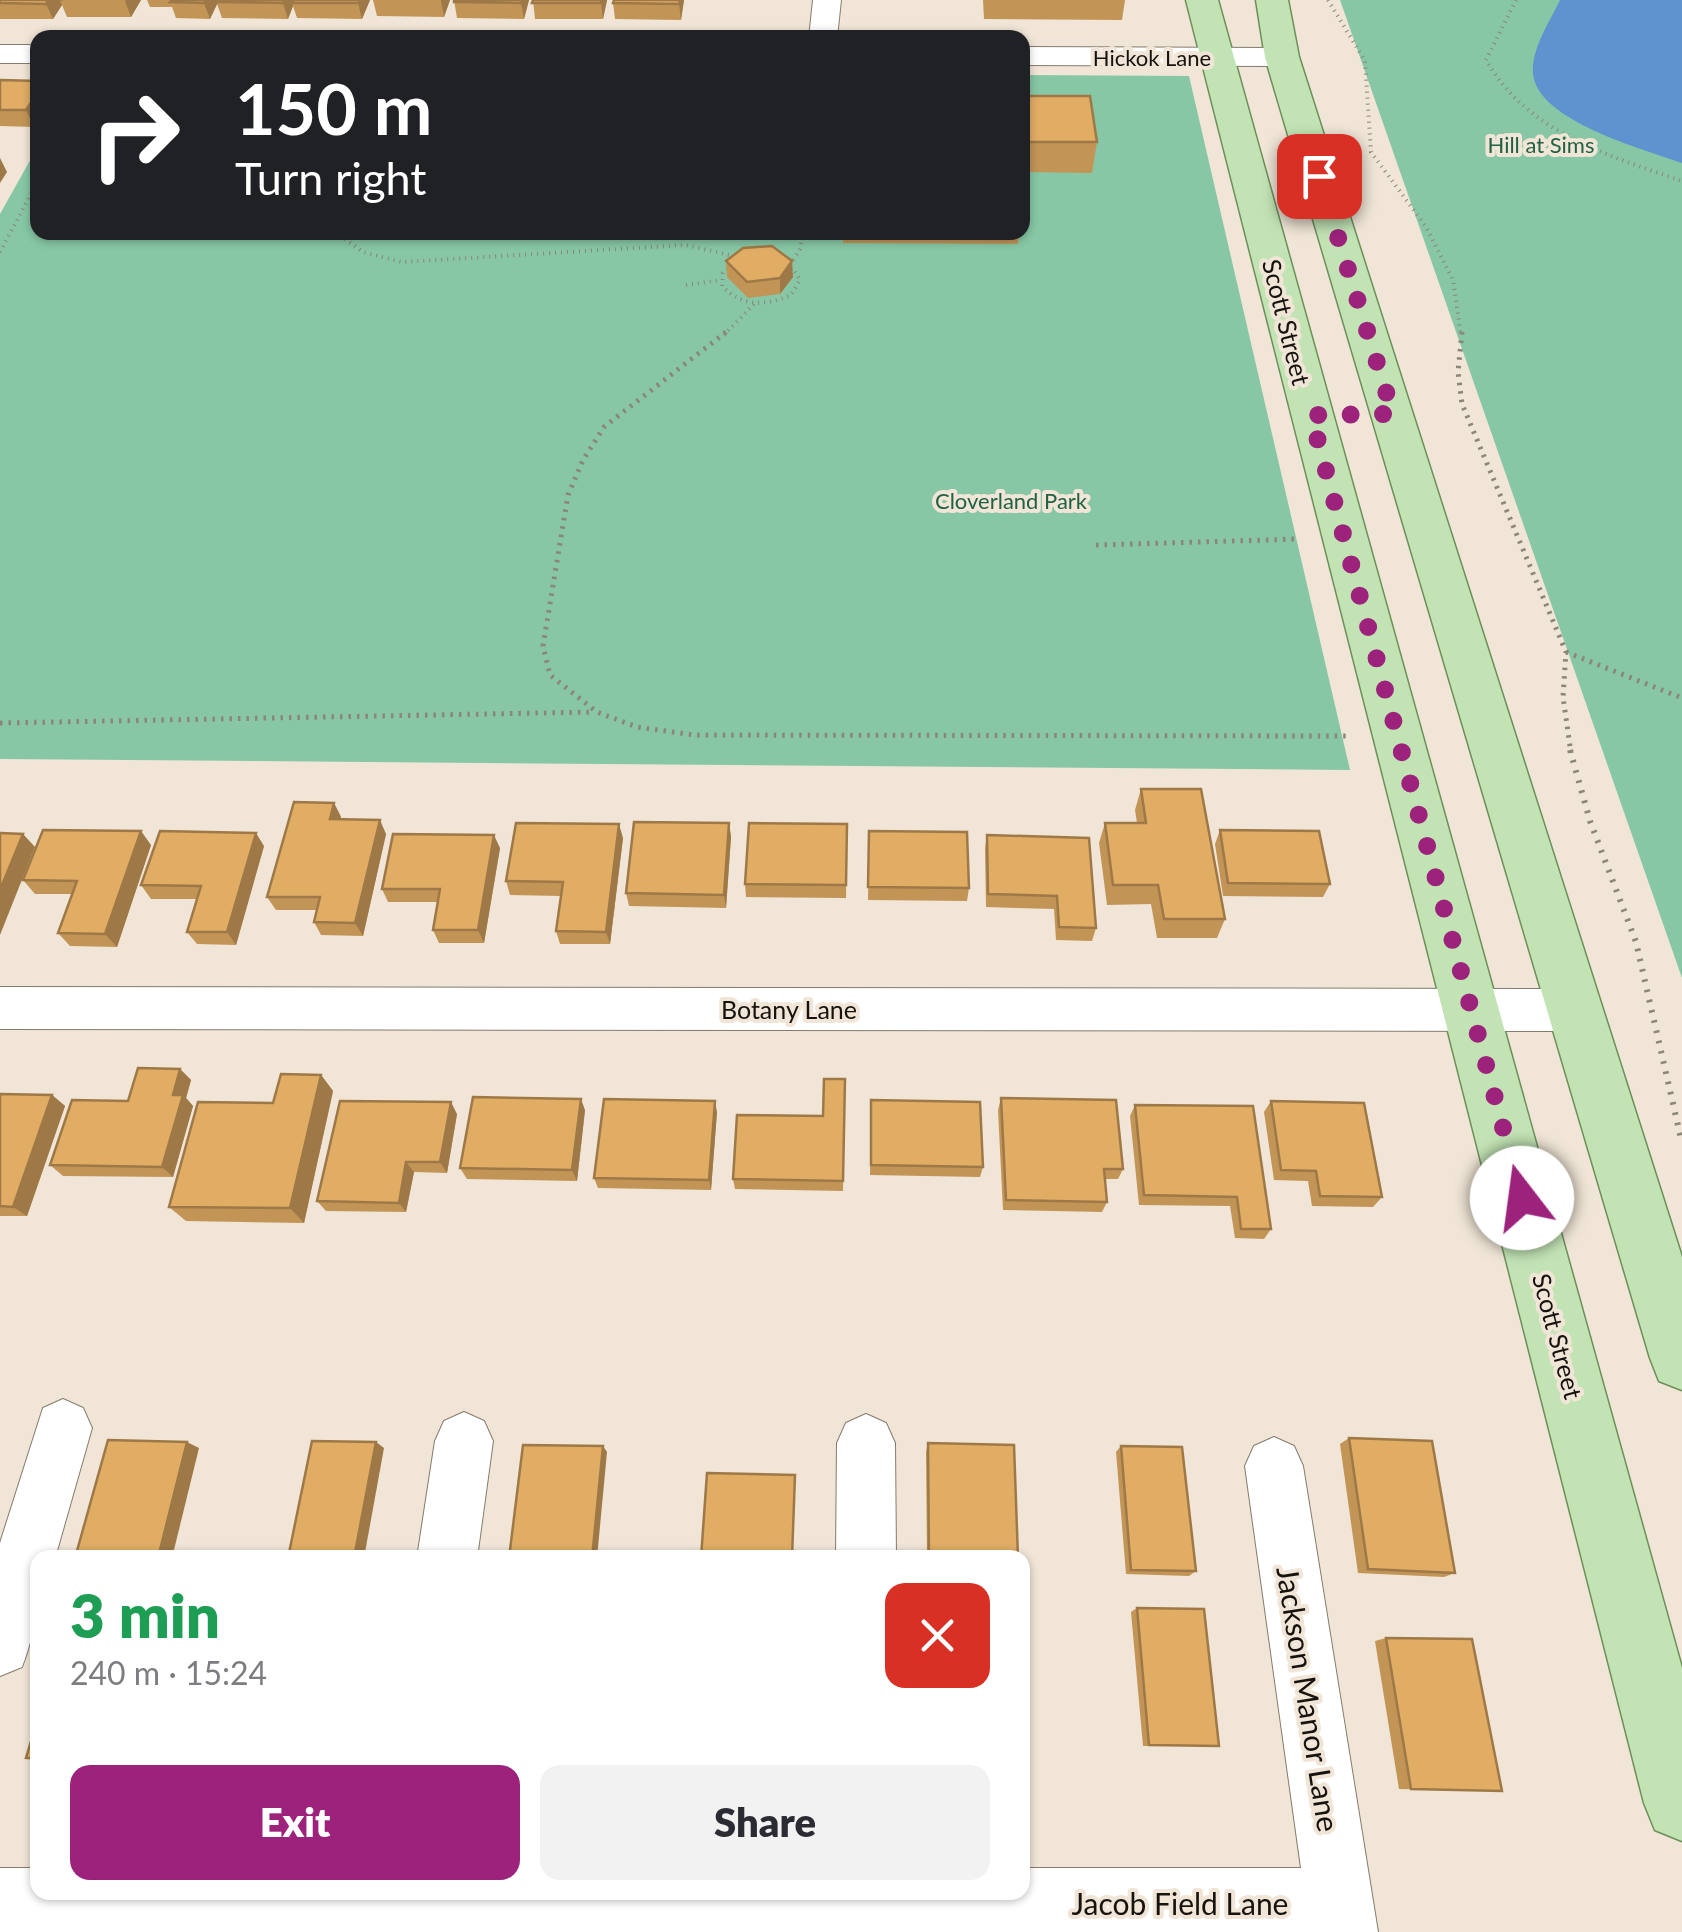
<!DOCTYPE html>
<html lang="en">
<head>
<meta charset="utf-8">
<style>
  body { margin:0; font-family:Lato,sans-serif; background:#f2f2f3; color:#2b2b33; height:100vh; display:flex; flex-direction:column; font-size:38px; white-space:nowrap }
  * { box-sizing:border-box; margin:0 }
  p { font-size:32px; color:#7c7c81 }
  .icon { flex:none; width:55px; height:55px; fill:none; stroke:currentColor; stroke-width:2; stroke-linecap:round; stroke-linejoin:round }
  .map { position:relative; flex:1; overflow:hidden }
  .details { position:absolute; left:30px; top:1550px; width:1000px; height:350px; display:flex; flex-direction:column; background:#fff; border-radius:20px; box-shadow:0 2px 8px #0004 }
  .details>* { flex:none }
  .banner { position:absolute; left:30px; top:30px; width:1000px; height:210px; border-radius:20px; box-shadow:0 2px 8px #0004; background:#202124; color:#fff; overflow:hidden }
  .pin { position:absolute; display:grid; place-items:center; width:85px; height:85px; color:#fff; margin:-42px; border-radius:20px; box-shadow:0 5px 15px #0006 }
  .me { position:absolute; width:110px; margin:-55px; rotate:345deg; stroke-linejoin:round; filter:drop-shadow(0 0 8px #0008) }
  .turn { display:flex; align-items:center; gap:35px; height:210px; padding:0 40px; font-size:45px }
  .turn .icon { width:130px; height:130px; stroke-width:2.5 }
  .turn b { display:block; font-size:70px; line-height:85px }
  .round { display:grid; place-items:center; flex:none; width:105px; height:105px; border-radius:20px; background:#f2f2f3 }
  .headline { display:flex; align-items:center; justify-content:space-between; height:170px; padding:0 40px }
  h1 { font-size:60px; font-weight:800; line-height:75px; color:#1e9e55 }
  .action { display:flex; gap:20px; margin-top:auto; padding:20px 40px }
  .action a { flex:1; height:115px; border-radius:20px; background:#9c227b; color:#fff; font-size:40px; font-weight:800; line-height:115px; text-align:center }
  .action a+a { background:#f2f2f3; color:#2b2b33 }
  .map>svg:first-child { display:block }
  .green { fill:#87c7a5 }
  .water { fill:#5e93d0 }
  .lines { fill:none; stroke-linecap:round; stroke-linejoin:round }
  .minor-casing { stroke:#857b6e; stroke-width:2 }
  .major-casing { stroke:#6c8f5a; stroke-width:3 }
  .path-far2 { stroke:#8c857a; stroke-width:4; stroke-dasharray:1 5; stroke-linecap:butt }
  .path-far1 { stroke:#8c857a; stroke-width:5; stroke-dasharray:2.5 6; stroke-linecap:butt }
  .path { stroke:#8c857a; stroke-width:6; stroke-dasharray:2.5 8; stroke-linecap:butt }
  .minor { fill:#fff; fill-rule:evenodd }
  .major { fill:#c2e4b5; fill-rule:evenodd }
  .wall { fill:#c29557 }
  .shaded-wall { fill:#9e7947 }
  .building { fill:#e1ad65; stroke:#9e7947; stroke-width:2.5 }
  .route { stroke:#9c227b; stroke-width:18; stroke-dasharray:0 32.4 }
  .labels { text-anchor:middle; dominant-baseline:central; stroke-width:8; stroke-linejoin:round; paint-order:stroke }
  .far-street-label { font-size:22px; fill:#16130e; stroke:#f0e5d6 }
  .far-park-label { font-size:22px; fill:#206244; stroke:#f0e5d6 }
  .street-label { font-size:25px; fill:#16130e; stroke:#f0e5d6 }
  .near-street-label { font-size:30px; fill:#16130e; stroke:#f0e5d6 }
</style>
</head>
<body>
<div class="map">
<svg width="1682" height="1932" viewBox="0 0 1682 1932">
  <rect width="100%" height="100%" fill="#f0e5d6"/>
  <g class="green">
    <polygon points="1340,0 1682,0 1682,978"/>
    <polygon points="1023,75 1189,76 1350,770 0,759 0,214 37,148 38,232 1022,232"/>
  </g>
  <path class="water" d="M 1560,0 L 1682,0 L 1682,163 C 1643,149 1538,121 1533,74 C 1531,49 1550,21 1560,0 Z"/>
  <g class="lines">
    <g class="minor-casing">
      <g id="minor">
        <polygon points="813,0 841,0 837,38 809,38"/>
        <rect x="0" y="45" width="38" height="18"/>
        <polygon points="1022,47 1282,48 1292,51 1296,57 1292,63 1282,66 1022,65"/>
        <polygon points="0,987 1578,989 1595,995 1602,1010 1595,1025 1578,1031 0,1029"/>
        <path d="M 63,1399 L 83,1408 L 92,1428 L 55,1558 L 38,1558 C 38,1597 37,1629 22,1667 L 0,1676 L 0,1543 L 43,1408 Z"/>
        <polygon points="464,1412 484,1421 493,1441 477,1558 417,1558 435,1441 444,1421"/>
        <polygon points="866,1414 886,1423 895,1443 896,1558 836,1558 837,1443 846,1423"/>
        <polygon points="1274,1437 1294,1446 1303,1466 1378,1932 0,1932 0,1868 38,1868 38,1892 1022,1892 1022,1868 1301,1868 1245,1466 1254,1446"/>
      </g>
    </g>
    <g class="major-casing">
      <g id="major">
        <polygon points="1186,0 1218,0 1682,1668 1682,1841 1655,1830 1644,1803"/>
        <polygon points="1256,0 1288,0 1299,57 1682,1257 1682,1390 1659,1381 1650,1358 1265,57"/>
      </g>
    </g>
    <g class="path-far2">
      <polyline points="1328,0 1365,61 1371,152 1426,227 1453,280 1461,335"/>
      <path d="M 1516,0 L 1486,60 C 1528,133 1607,155 1682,181"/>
      <polyline points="335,232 363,252 402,262 685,245 739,257"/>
      <polyline points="0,252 38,181"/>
      <path d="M 757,257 C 776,258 791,262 800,280 L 791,295 C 766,306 742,307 722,286 L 723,273 L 736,263 Z"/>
      <polyline points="790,265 800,249 803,232"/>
      <polyline points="686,285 721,280"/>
      <polyline points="724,335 754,304"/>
    </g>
    <g class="path-far1">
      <polyline points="726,332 604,427 583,460 568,495 543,646 550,675 597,712 637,727 694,735 1348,736"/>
      <polyline points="1462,332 1458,372 1462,404 1566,652 1563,697 1571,753"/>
      <polyline points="1096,545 1298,539"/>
      <polyline points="1566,652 1682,698"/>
      <polyline points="0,723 594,712"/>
    </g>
    <polyline class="path" points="1570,750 1590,821 1636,942 1682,1143"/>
    <use href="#minor" class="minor"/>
    <use href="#major" class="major"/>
  </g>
  <g class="wall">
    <polygon points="0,0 141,0 131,17 67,17 62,5 53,19 0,19"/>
    <polygon points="147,0 370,0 362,19 297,18 293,6 288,19 222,18 217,4 210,19 176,18 172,7 150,7"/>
    <polygon points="373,0 450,0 444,17 377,16"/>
    <polygon points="454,0 529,0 524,19 457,18"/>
    <polygon points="533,0 607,0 603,19 535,19"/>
    <polygon points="684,0 681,20 615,19 613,3"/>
    <polygon points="983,0 1125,0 1122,20 984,19"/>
    <polygon points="0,80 38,81 34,127 0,126"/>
    <polygon points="1022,96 1097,142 1092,173 1022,172"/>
    <polygon points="843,232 1019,232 1018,244 843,243"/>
    <polygon points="726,261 793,277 780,294 748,298 727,277"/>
    <polygon points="1141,789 1225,919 1217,938 1157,938 1151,904 1107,905 1099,843 1105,823 1137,823 1135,810"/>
    <polygon points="334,803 341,817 341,819 386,834 363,936 321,935 314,922 317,910 276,910 267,897"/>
    <polygon points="729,823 731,837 726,908 629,906 626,893"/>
    <polygon points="847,824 846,898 746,897 745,884"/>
    <polygon points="1220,830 1330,884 1323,897 1223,896 1215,844"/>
    <polygon points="869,831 969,888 967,901 868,900"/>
    <polygon points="987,835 1096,928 1092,941 1056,940 1054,909 986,907 985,848"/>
    <polygon points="623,838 610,944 560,944 556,931 561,896 510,895 506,881"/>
    <polygon points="151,845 117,947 70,946 58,933 72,894 35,894 23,880"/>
    <polygon points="264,846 236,945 197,944 187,932 197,899 151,899 141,885"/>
    <polygon points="500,848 484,943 439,943 433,930 438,902 388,902 382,889"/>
    <polygon points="180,1069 191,1080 186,1098 193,1106 173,1177 63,1176 50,1165 128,1101"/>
    <polygon points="321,1075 333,1091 304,1223 186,1221 169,1207 273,1103"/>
    <polygon points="845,1079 843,1191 735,1189 733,1179 823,1116"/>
    <polygon points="0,1094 52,1095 65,1106 27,1216 0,1216"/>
    <polygon points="1001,1098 1123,1169 1118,1179 1105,1179 1107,1202 1102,1212 1003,1210 998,1110"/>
    <polygon points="871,1100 983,1167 980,1177 870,1175"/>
    <polygon points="1271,1101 1382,1197 1373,1207 1312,1206 1308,1181 1274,1180 1264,1112"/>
    <polygon points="1135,1105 1271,1229 1264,1239 1235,1238 1230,1206 1139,1205 1130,1116"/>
    <polygon points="585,1110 577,1181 467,1179 460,1168"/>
    <polygon points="717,1112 711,1190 598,1188 594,1178"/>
    <polygon points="457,1114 447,1173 414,1172 406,1212 326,1211 317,1201"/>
    <polygon points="1349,1438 1455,1573 1444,1577 1358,1573 1340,1444"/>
    <polygon points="928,1443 1018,1558 927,1558 926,1452"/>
    <polygon points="1121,1446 1196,1571 1189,1576 1126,1574 1116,1452"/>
    <polygon points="1137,1608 1219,1746 1143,1746 1131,1612"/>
    <polygon points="1386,1638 1502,1791 1399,1789 1375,1641"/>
  </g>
  <g class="shaded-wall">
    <polygon points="48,0 65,0 60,1 62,5 53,19 46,4"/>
    <polygon points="126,0 141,0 131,17 125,1"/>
    <polygon points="206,0 219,0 210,19 204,3"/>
    <polygon points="284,0 296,0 292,3 293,6 288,19 283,3"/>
    <polygon points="360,0 370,0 362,19 358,3"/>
    <polygon points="441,0 450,0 444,17 441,1"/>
    <polygon points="522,0 529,0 524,19 521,3"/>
    <polygon points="601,0 607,0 603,19 601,3"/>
    <polygon points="680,0 684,0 681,20 679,4"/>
    <polygon points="38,92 38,121 34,127 26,110"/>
    <polygon points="0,158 7,172 0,183"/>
    <polygon points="792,261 793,277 780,294 780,278"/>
    <polygon points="334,803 341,817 337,833 330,819"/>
    <polygon points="380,820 386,834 363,936 355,923"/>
    <polygon points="729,823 731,837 726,908 724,895"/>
    <polygon points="619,824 623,838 610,944 606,932"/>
    <polygon points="141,831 151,845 117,947 105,934"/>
    <polygon points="256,833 264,846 236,945 227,932"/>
    <polygon points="23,834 35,847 0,935 0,890"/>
    <polygon points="494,835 500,848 484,943 478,930"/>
    <polygon points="180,1069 191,1080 186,1098 193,1106 173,1177 162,1167 173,1095"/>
    <polygon points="321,1075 333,1091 304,1223 290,1208"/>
    <polygon points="52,1095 65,1106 27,1216 13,1207"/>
    <polygon points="581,1099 585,1110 577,1181 572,1170"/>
    <polygon points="715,1101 717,1112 711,1190 709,1180"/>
    <polygon points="451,1102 457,1114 447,1173 440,1162"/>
    <polygon points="406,1162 414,1172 406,1212 399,1203"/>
    <polygon points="187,1442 199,1448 172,1558 158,1558"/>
    <polygon points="376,1442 384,1448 364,1558 354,1558"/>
    <polygon points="603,1446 607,1452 597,1558 592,1558"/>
  </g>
  <g class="building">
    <polygon points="0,0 48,0 46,4 0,3"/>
    <polygon points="172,0 206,0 204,3 170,2"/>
    <polygon points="218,0 284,0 283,3 217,2"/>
    <polygon points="294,0 360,0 358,3 292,3"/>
    <polygon points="454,0 522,0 521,3 454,2"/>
    <polygon points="533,0 601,0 601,3 532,3"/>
    <polygon points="614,0 680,0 679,4 613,3"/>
    <polygon points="0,80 38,81 38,92 26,110 0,110"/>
    <polygon points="1022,96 1090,96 1097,142 1022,142"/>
    <polygon points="772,246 792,261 780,278 747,282 726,261 743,248"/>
    <polygon points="1141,789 1201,789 1225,919 1164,919 1158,885 1113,885 1105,823 1146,823"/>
    <polygon points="294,802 334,803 330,819 380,820 355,923 314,922 320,897 267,897"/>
    <polygon points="634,822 729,823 724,895 626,893"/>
    <polygon points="516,823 619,824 606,932 556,931 563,882 506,881"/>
    <polygon points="749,823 847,824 846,885 745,884"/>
    <polygon points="43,830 141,831 105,934 58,933 77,881 23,880"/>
    <polygon points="1220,830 1319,831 1330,884 1228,883"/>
    <polygon points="160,831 256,833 227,932 187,932 201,886 141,885"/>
    <polygon points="869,831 967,832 969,888 868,887"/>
    <polygon points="0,833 23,834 0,890"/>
    <polygon points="393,834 494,835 478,930 433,930 440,889 382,889"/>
    <polygon points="987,835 1089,838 1096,928 1059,927 1057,896 988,894"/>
    <polygon points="138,1068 180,1069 173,1095 183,1095 162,1167 50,1165 72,1100 128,1101"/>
    <polygon points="281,1074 321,1075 290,1208 169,1207 198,1102 273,1103"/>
    <polygon points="824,1079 845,1079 843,1181 733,1179 737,1115 823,1116"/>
    <polygon points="0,1094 52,1095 13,1207 0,1206"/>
    <polygon points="473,1097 581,1099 572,1170 460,1168"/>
    <polygon points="1001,1098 1116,1100 1123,1169 1104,1169 1107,1202 1006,1200"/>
    <polygon points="604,1099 715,1101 709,1180 594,1178"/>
    <polygon points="871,1100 980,1102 983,1167 871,1165"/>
    <polygon points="340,1101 451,1102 440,1162 406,1162 399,1203 317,1201"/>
    <polygon points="1271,1101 1364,1103 1382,1197 1320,1196 1316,1171 1281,1170"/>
    <polygon points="1135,1105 1253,1106 1271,1229 1241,1229 1237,1197 1144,1195"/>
    <polygon points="1349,1438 1432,1441 1455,1573 1368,1569"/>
    <polygon points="108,1440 187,1442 158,1558 75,1558"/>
    <polygon points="312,1441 376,1442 354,1558 288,1558"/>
    <polygon points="928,1443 1014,1445 1018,1558 929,1558"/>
    <polygon points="523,1445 603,1446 592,1558 509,1558"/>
    <polygon points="1121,1446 1182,1447 1196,1571 1131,1570"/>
    <polygon points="707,1473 795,1475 792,1558 701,1558"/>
    <polygon points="1137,1608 1204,1609 1219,1746 1149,1745"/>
    <polygon points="1386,1638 1472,1639 1502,1791 1411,1789"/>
    <polygon points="1022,1696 1024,1747 1022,1747"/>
    <polygon points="38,1718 38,1759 26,1758"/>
  </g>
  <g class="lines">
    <polyline class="route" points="1319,176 1393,414 1311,415 1522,1198"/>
  </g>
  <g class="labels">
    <g class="far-street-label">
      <text x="1152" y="57">Hickok Lane</text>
    </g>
    <g class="far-park-label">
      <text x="1541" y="144">Hill at Sims</text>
      <text x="1011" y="500">Cloverland Park</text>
    </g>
    <g class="street-label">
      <text transform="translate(1287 322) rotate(76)">Scott Street</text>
      <text x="789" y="1009">Botany Lane</text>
      <text transform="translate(1558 1336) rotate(75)">Scott Street</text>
    </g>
    <g class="near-street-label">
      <text transform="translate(1309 1699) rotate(81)">Jackson Manor Lane</text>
      <text x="1180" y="1903">Jacob Field Lane</text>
    </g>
  </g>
</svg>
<div class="pin" style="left:1319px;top:176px;background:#d93025"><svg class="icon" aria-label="arrive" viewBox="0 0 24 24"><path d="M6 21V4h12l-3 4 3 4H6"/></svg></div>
<svg class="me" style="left:1522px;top:1198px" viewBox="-20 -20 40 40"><circle r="19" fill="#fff"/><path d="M0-13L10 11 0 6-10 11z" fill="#9c227b"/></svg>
<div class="banner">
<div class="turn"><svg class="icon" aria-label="right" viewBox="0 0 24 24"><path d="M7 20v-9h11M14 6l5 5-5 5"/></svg><div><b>150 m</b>Turn right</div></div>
</div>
<section class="details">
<div class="headline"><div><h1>3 min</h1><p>240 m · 15:24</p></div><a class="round" style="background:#d93025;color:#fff"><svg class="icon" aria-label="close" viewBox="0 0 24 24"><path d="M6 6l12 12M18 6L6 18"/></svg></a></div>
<div class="action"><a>Exit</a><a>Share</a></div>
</section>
</div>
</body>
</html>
